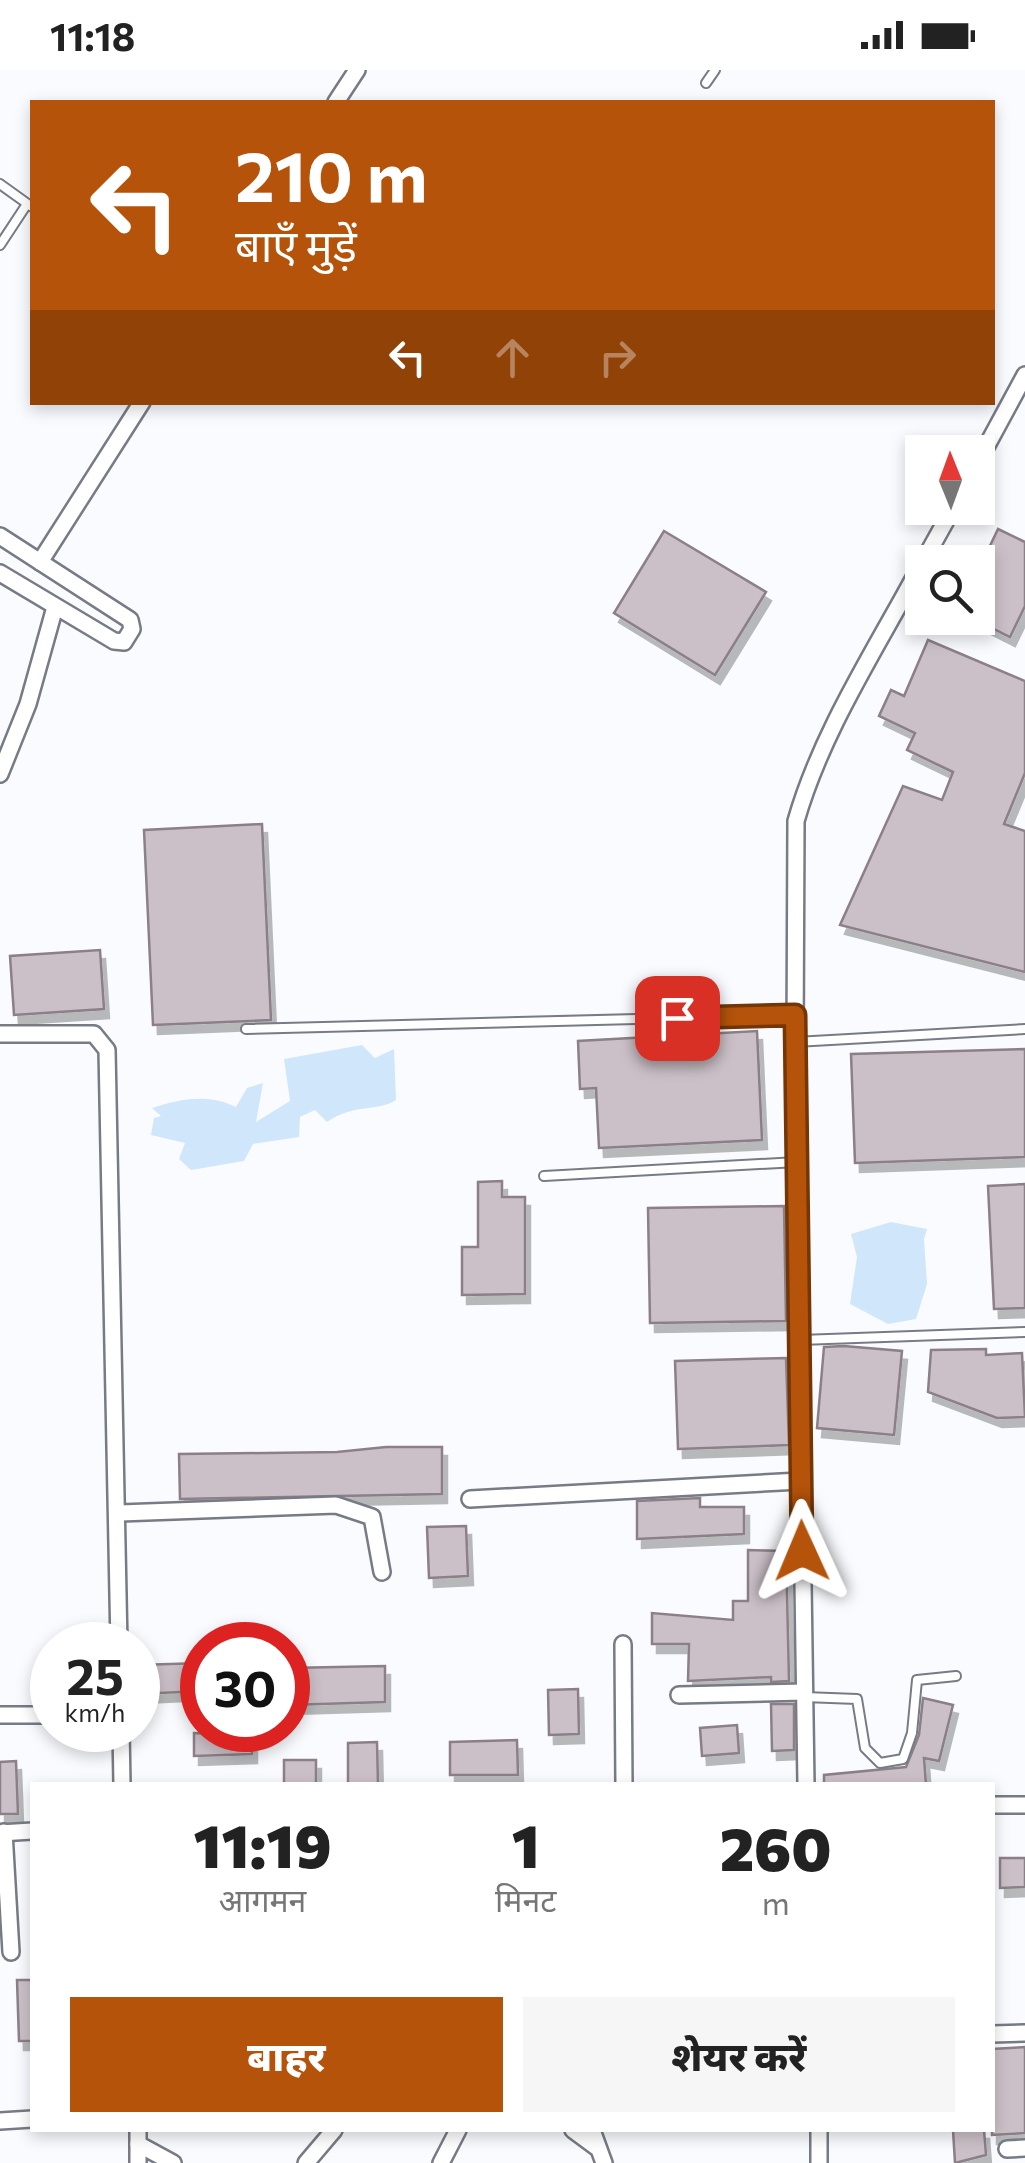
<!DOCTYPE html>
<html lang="hi">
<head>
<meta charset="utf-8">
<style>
  body { margin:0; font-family:Commissioner,"Noto Sans Devanagari",sans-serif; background:#f6f6f6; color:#222; height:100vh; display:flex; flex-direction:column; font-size:38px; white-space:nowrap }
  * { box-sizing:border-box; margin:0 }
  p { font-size:32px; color:#767676 }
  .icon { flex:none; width:55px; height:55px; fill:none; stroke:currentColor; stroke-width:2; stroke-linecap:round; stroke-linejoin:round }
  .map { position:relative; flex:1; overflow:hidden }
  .sheet { position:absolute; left:30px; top:1712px; width:965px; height:350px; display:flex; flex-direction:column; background:#fff; border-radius:0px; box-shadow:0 5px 15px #0003 }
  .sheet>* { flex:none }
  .hud { position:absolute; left:30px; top:30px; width:965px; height:305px; border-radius:0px; box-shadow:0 5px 15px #0003; background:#b45309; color:#fff; overflow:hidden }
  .needle { width:65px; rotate:359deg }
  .controls { position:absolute; left:905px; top:365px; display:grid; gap:20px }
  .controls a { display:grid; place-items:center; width:90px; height:90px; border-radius:0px; background:#fff; box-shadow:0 5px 15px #0003; font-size:50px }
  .speed { position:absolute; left:30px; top:1552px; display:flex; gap:20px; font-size:50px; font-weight:700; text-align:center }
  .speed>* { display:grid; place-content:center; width:130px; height:130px; border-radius:50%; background:#fff; box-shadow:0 5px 15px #0003; line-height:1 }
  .speed small { font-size:25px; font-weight:400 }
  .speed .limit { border:15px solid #d22; background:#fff; color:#111 }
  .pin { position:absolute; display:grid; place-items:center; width:85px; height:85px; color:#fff; margin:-42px; border-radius:20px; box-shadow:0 5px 15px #0006 }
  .me { position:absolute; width:110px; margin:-55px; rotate:359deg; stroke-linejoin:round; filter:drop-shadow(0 0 8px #0008) }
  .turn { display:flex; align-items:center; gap:35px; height:210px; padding:0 40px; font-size:45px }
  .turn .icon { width:130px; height:130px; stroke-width:2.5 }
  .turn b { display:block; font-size:70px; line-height:85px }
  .lanes { display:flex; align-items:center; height:95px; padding:0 40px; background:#0003; justify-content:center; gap:50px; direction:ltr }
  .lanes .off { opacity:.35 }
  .eta { display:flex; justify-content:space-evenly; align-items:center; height:170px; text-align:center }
  .eta b { font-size:60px; font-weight:800; line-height:70px }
  .primary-button { display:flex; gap:20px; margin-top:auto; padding:20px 40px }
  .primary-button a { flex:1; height:115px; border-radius:0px; background:#b45309; color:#fff; font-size:40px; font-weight:800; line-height:115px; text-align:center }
  .primary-button a+a { background:#f6f6f6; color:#222 }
  .status { display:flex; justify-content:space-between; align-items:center; height:70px; padding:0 50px; background:#fff; direction:ltr }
  .status svg { height:28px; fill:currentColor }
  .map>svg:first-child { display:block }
  .water { fill:#d0e6fb }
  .building { fill:#cbc0c7; stroke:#8b8087; stroke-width:2.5; filter:url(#shadow) }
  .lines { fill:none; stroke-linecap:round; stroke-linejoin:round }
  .lane-casing { stroke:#777b85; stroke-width:12 }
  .street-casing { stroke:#777b85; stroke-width:20 }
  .lane { stroke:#fff; stroke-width:8 }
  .street { stroke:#fff; stroke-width:15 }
  .route-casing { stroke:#753606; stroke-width:25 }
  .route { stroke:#b45309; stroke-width:18 }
</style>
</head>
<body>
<div class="status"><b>11:18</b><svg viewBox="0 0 49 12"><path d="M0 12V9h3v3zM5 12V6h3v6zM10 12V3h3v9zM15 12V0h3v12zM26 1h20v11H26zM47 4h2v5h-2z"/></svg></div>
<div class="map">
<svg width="1025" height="2093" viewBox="0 0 1025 2093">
  <defs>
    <filter id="shadow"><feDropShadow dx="5" dy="9" stdDeviation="0" flood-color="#0004"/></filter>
  </defs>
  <rect width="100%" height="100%" fill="#fafbfe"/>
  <g class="water">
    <path d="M 362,975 L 375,988 L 394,979 L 396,1030 C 379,1042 354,1033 327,1052 L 315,1040 L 300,1047 L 299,1067 L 253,1074 L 244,1091 L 191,1100 L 179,1089 L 185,1073 L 151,1065 L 154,1048 L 161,1046 L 152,1038 C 179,1029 208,1023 236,1037 L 247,1018 L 263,1013 L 256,1052 L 290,1031 L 284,989 Z"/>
    <polygon points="891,1152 927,1159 924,1169 927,1214 916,1249 888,1254 850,1234 857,1187 851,1164"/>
  </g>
  <g class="building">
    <polygon points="998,459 1025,472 1025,536 1010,567 978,551 978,501"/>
    <polygon points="664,461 766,522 715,605 614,543"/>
    <polygon points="928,570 1025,611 1025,703 1004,754 1025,761 1025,902 840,855 903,716 942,730 953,702 907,680 915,663 879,646 891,620 904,626"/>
    <polygon points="262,754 271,950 153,955 144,760"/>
    <polygon points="100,880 104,939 14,945 10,886"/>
    <polygon points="757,961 762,1070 599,1078 596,1018 580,1019 578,971"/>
    <polygon points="1025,979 1025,1087 855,1093 851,984"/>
    <polygon points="502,1111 502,1127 525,1127 525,1224 462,1225 462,1177 478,1177 478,1112"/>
    <polygon points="1025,1114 1025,1238 994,1239 988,1116"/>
    <polygon points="784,1136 786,1251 650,1253 648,1138"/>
    <polygon points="844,1276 902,1281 894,1365 817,1358 824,1277"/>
    <polygon points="986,1279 986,1285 1022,1283 1025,1347 997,1348 928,1322 931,1280"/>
    <polygon points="786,1288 789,1375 678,1379 675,1291"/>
    <polygon points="386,1377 442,1377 442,1424 180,1429 179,1384 337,1382"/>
    <polygon points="700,1428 700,1437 744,1437 744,1464 637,1469 637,1431"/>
    <polygon points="466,1456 468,1506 429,1508 427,1457"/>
    <polygon points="748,1480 786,1481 789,1611 771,1612 771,1607 688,1611 689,1574 652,1574 652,1543 733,1550 733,1531 748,1531"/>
    <polygon points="202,1593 202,1621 138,1624 138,1595"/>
    <polygon points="385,1596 385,1632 288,1635 288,1598"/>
    <polygon points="578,1619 579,1664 549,1665 548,1620"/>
    <polygon points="923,1628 953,1635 939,1691 924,1688 926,1715 824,1715 824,1705 906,1697 919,1665"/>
    <polygon points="771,1634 794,1634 794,1680 772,1681"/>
    <polygon points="737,1655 739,1683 702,1686 700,1658"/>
    <polygon points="194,1663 252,1664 252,1684 194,1686"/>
    <polygon points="517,1670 518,1705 450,1705 450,1672"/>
    <polygon points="377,1672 378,1715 348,1715 348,1673"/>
    <rect x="284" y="1690" width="32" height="25"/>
    <polygon points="16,1691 18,1744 0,1744 0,1692"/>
    <polygon points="1000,1788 1025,1788 1025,1817 1000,1818"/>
    <polygon points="17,1910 32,1910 32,1971 19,1971"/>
    <polygon points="1025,1977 1025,2063 992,2065 992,1979"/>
    <polygon points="953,2060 984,2060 986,2085 955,2093"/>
  </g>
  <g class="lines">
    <g class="lane-casing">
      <g id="lane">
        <polyline points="706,13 715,0"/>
        <polyline points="0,114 32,137"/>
        <polyline points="0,175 27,134"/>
        <polyline points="246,959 795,945"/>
        <polyline points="795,972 1025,959"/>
        <polyline points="544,1106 797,1092"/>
        <polyline points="800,1270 1025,1262"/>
        <polyline points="804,1627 857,1629 865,1678 880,1693 903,1689 912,1663 917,1610 956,1606"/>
      </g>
    </g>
    <g class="street-casing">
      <g id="street">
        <polyline points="336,32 357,0"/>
        <polyline points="978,392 1025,305"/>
        <polyline points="0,466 130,550 132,559 124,572 114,571 0,503"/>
        <polyline points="40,492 142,332"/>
        <polyline points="923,492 953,438"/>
        <polyline points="0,704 28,634 55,537"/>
        <polyline points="0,964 94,964 107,980 119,1575"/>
        <polyline points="470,1429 800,1411"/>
        <polyline points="120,1443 336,1435 372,1447 382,1502"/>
        <polyline points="623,1574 624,1715"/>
        <polyline points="679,1625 804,1622"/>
        <polyline points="0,1645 52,1645"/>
        <polyline points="121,1660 122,1715"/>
        <path d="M 806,1715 L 795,972 L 796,751 C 822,660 878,576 922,493"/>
        <polyline points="992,1735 1025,1735"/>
        <polyline points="4,1762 11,1882"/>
        <polyline points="0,1763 32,1761"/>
        <polyline points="992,1964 1025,1963"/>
        <polyline points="0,2051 32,2049"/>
        <polyline points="573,2060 596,2077"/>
        <polyline points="592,2060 604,2093"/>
        <polyline points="819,2060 819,2093"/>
        <polyline points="138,2074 173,2093"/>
        <polyline points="1007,2079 1025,2078"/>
        <polyline points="138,2093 138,2060"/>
        <polyline points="306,2093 334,2060"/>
        <polyline points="441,2093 458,2060"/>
      </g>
    </g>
    <use href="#lane" class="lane"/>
    <use href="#street" class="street"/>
  </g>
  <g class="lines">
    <g class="route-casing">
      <polyline id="route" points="677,948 795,945 802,1481"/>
    </g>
    <use href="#route" class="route"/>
  </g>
</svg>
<div class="controls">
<a><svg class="needle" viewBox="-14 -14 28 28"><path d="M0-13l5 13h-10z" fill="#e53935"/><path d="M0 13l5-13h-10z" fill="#767676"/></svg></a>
<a><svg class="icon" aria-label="search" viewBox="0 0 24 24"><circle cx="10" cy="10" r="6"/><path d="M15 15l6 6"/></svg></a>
</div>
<div class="speed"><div>25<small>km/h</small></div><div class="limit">30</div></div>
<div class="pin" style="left:677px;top:948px;background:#d93025"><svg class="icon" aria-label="arrive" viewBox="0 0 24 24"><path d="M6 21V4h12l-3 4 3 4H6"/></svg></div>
<svg class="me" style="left:802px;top:1481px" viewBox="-20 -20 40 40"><path d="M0-17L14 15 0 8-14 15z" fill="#b45309" stroke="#fff" stroke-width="4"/></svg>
<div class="hud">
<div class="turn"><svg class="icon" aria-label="left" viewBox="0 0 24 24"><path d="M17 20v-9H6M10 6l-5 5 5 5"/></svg><div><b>210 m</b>बाएँ मुड़ें</div></div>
<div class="lanes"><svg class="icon" aria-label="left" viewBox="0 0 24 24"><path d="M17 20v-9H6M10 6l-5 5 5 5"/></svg><svg class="icon off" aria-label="ahead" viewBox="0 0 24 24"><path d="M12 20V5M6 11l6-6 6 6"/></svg><svg class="icon off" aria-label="right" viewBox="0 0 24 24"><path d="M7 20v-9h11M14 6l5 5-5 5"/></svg></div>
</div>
<section class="sheet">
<div class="eta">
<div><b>11:19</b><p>आगमन</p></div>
<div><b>1</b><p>मिनट</p></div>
<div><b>260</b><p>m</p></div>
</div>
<div class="primary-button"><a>बाहर</a><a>शेयर करें</a></div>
</section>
</div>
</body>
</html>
